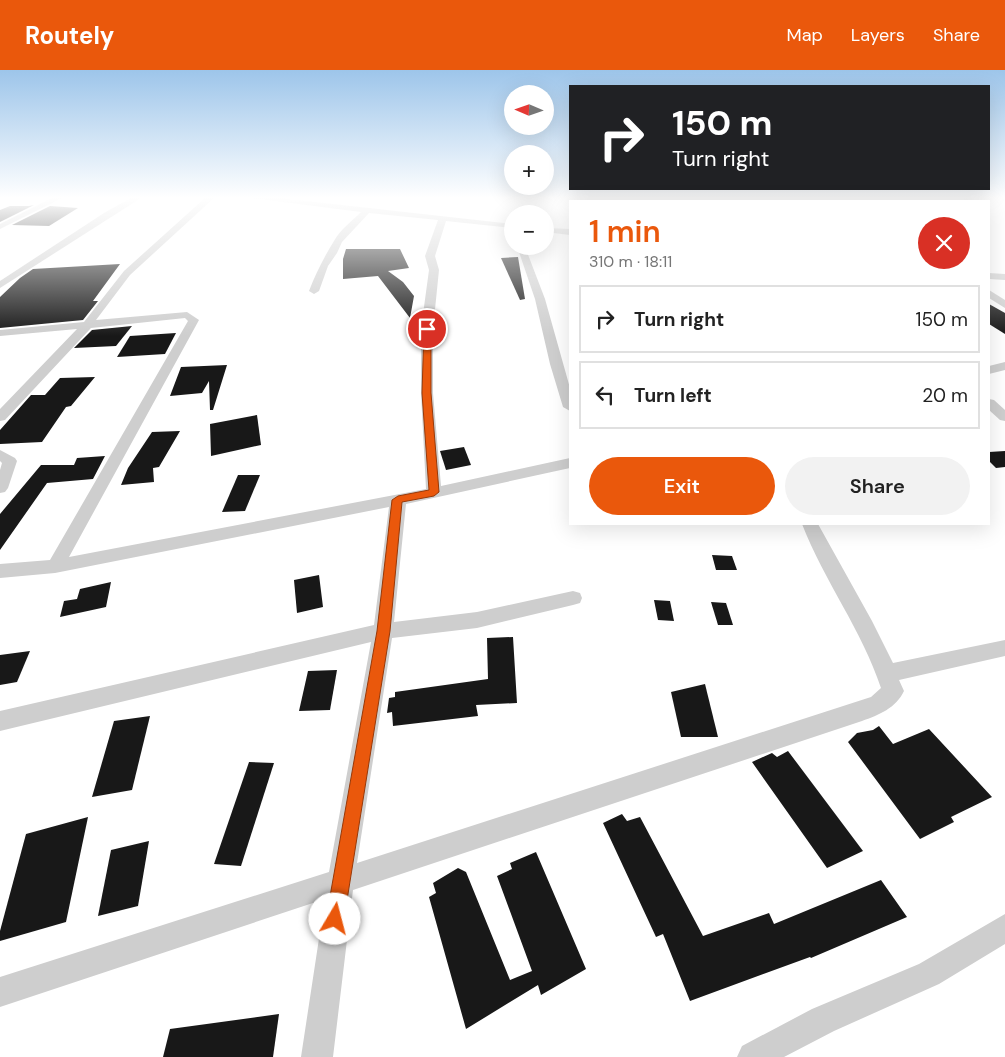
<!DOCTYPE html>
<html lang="en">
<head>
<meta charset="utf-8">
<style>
  body { margin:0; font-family:"DM Sans",sans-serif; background:#f2f2f2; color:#222; height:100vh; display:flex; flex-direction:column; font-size:19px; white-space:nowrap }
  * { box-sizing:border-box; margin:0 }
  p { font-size:16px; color:#767676 }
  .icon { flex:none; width:28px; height:28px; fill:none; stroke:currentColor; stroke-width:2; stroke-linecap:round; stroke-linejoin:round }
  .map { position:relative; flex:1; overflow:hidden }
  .panel { position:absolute; left:569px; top:130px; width:421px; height:325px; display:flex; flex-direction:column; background:#fff; border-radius:0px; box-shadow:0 5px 20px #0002 }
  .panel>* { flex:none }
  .top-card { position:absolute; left:569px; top:15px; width:421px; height:105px; border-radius:0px; box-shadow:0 5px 20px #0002; background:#202124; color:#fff; overflow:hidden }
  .needle { width:32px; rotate:272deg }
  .tools { position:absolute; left:504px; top:15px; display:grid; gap:10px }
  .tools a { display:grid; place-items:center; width:50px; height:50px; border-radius:50%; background:#fff; box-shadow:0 5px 20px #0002; font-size:25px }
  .pin { position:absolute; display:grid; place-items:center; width:42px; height:42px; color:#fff; margin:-21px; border:2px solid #fff; border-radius:50%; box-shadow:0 1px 5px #0007 }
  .me { position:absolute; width:55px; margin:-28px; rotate:8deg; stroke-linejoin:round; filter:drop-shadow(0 0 4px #0008) }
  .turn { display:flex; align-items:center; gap:18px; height:105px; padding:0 20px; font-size:22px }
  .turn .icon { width:65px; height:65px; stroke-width:2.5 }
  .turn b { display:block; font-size:35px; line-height:42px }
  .round { display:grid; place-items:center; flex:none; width:52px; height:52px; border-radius:26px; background:#f2f2f2 }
  .overview { display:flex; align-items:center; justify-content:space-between; height:85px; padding:0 20px }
  h1 { font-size:30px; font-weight:600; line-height:38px; color:#ea580c }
  .primary-button { display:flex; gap:10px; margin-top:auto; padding:10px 20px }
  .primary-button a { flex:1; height:58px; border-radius:30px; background:#ea580c; color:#fff; font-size:20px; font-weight:600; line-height:58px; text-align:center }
  .primary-button a+a { background:#f2f2f2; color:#222 }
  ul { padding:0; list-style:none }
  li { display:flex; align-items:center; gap:15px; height:68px; margin:0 10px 8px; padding:0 10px; border:2px solid #e0e0e0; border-radius:0px }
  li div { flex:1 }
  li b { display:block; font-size:19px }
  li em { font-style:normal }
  header { display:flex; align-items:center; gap:30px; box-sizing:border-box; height:70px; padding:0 25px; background:#ea580c; color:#fff }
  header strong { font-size:24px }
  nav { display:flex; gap:28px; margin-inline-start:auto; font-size:18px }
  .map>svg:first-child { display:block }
  .building { fill:#181818 }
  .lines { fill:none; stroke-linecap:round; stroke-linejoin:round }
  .service { fill:#cecece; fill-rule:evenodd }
  .minor { fill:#cecece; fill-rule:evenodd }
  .route { fill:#ea580c; stroke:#983908 }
</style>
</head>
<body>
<header>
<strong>Routely</strong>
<nav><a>Map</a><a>Layers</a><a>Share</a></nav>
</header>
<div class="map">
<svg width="1005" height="987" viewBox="0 0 1005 987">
  <rect width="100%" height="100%" fill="#fff"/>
  <g class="building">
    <polygon points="34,135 0,152 0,140 10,136 29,136"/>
    <polygon points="50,136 78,138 49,156 12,155"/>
    <polygon points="346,179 400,179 409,198 388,201 403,212 414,226 410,248 378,206 343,209 343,189"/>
    <polygon points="518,187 525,229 520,230 501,188"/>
    <polygon points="120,194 93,231 98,231 83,250 0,258 0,227 20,208 33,199"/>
    <polygon points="989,234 1005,243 1005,264 989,254"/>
    <polygon points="132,256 116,276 74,278 92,260"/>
    <polygon points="176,263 165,284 117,287 130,266"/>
    <polygon points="227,295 213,340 210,340 209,311 202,323 170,326 181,297"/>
    <polygon points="95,307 71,336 66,337 42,372 0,374 0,360 31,325 45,325 60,308"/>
    <polygon points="257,345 261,375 211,386 210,354"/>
    <polygon points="180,361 159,397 153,398 154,412 121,415 128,398 152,362"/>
    <polygon points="464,377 471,395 446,400 440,381"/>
    <polygon points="1005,381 1005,397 996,398 989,391 989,382"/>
    <polygon points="105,386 93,409 47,413 0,480 0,444 41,395 74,395 77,388"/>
    <polygon points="238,405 260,405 245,441 222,442"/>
    <polygon points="712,485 732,486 737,500 716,500"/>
    <polygon points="319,505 323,537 297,543 294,510"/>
    <polygon points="111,512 106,537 60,547 64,531 77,529 80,519"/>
    <polygon points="654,530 670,531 674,551 658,550"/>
    <polygon points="711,532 726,533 733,555 718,555"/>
    <polygon points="513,567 517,633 476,635 478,646 393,656 392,642 387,643 389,628 395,627 395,622 488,609 487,568"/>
    <polygon points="30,581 17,612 0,615 0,585"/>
    <polygon points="337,600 330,640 299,641 308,601"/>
    <polygon points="705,614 718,667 681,667 671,622"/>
    <polygon points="150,646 132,720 92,727 114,651"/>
    <polygon points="879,656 893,674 929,659 992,727 951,747 954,752 920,769 848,672 857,663 873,660"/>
    <polygon points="788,681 863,781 827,798 752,692 772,683 777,687"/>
    <polygon points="249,692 274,693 241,796 214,794"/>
    <polygon points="622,744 627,751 640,747 703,866 769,843 774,854 881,810 907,847 811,888 810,887 690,931 663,864 656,867 603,753"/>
    <polygon points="88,747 66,852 0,871 0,861 26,764"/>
    <polygon points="149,771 138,836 98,846 111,780"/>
    <polygon points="536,782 586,899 541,925 538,915 466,959 429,827 436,823 433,813 458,798 466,802 510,910 532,901 497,806 512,799 510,793"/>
    <polygon points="279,944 273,987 163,987 170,959"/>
  </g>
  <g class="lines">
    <rect class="service" x="964" y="128" width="4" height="3"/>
    <g class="minor">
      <polygon points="52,128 62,128 0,159 0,154"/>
      <polygon points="131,128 141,128 0,218 0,211 104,143"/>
      <path d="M 205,128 L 214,128 L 130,205 L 96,250 L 187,242 L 199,250 L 69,487 L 426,419 L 421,323 L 421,259 L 429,200 L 425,186 L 438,150 L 369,143 L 342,172 L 337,183 L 328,196 L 319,221 L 314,224 L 309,221 C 316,203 324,187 334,171 C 340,160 352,151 361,142 L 252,128 L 279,128 L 512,154 L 512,158 L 446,151 L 435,186 L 439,200 L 433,259 L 433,323 L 441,416 L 570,388 L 570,398 L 406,434 L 394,552 L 477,542 L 573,521 L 580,523 L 582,528 L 580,533 L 573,535 L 477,558 L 392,568 L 357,793 L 871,627 L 881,618 C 862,560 824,511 802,454 L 818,454 L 872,551 L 893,593 L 1005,570 L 1005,586 L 899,610 L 904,621 C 896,638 879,645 862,651 L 353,820 L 333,987 L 301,987 L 325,829 L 0,937 L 0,907 L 329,802 L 371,572 L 0,661 L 0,641 L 374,555 L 389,437 L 55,503 L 0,508 L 0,494 L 50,490 L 188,251 L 185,248 L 91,258 L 5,350 L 0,351 L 0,339 L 77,259 L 0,266 L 0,260 L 84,252 L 124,201 Z"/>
      <polygon points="545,158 570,159 570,165 545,162"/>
      <polygon points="519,176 527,176 527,182 545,229 570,318 570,341 563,337 550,294 535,229 519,182"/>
      <polygon points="989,203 1005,204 1005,210 989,209"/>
      <polygon points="989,220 1005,230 1005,238 989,228"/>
      <polygon points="1005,292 1005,300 989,304 989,296"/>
      <polygon points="989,329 994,330 1005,340 1005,351 1000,350 989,340"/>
      <polygon points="0,380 15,388 17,391 8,418 5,422 0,423 0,400 2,393 0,391"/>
      <polygon points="1005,844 1005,874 939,914 834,961 784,987 737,987 742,976 812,939 919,894"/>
    </g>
  </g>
  <linearGradient id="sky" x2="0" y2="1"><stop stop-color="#9dc5ea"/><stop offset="0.48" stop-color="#fff"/><stop offset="1" stop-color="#fff" stop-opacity="0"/></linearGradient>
  <rect width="1005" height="266" fill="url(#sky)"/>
  <polygon class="route" points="427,256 431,259 431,323 439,422 434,426 402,432 390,561 344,849 342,855 335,858 329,855 326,849 377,561 392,430 398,426 429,420 422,323 424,259"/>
</svg>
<div class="tools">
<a><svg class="needle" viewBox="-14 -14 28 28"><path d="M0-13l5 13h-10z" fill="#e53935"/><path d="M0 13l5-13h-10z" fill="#767676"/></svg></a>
<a>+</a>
<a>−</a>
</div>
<div class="pin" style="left:427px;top:259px;background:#d93025"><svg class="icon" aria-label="arrive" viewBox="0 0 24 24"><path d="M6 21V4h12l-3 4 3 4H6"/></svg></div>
<svg class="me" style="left:335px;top:849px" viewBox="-20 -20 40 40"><circle r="19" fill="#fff"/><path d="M0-13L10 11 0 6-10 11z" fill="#ea580c"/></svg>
<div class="top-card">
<div class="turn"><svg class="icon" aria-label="right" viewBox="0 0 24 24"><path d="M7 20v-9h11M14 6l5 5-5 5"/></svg><div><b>150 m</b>Turn right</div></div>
</div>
<section class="panel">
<div class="overview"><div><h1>1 min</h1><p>310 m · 18:11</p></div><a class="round" style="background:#d93025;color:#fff"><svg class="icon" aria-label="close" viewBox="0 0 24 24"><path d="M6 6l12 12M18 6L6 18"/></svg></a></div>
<ul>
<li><svg class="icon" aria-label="right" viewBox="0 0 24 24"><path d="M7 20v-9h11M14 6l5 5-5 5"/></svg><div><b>Turn right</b></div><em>150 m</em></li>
<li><svg class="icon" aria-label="left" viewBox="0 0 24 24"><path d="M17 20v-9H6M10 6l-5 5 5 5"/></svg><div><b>Turn left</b></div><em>20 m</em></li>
</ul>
<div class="primary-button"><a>Exit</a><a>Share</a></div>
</section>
</div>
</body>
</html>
